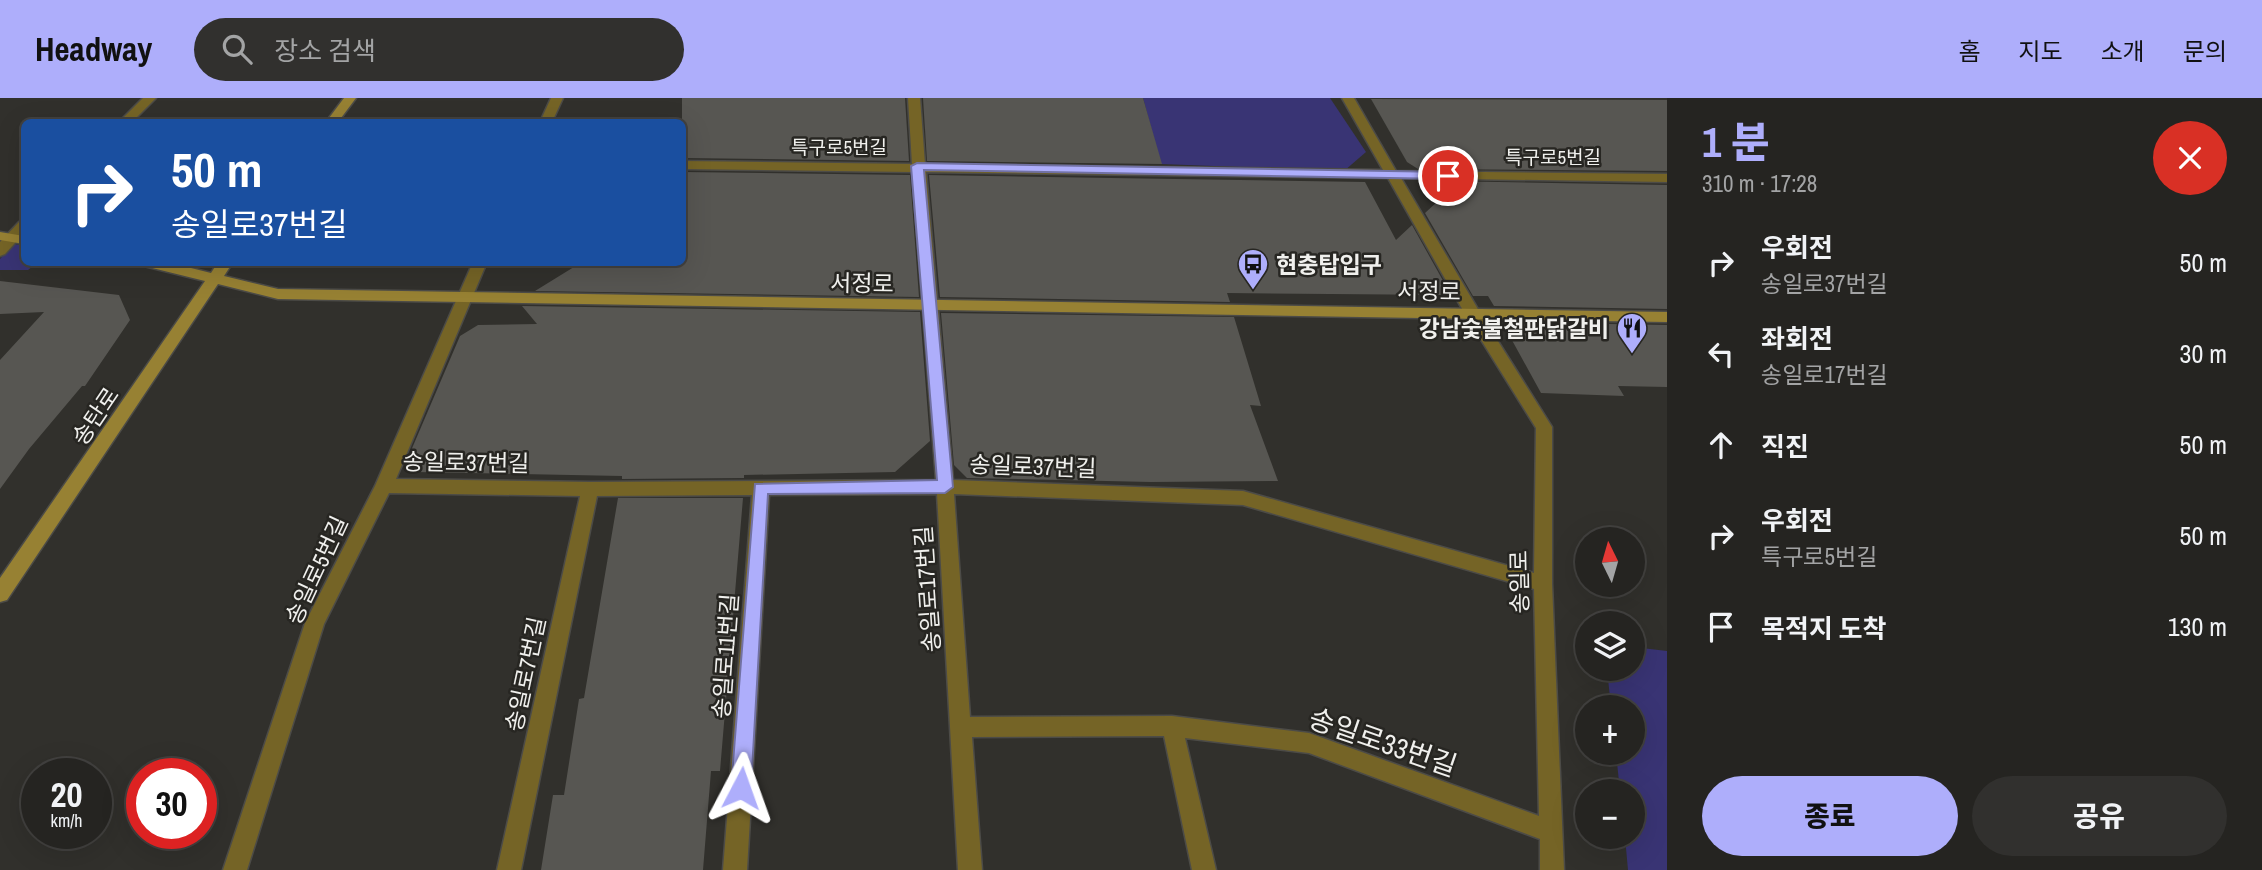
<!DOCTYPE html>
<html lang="ko">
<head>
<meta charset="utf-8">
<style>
  body { margin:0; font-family:"Archivo Narrow","Noto Sans KR",sans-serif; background:#31302e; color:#f1f3f6; height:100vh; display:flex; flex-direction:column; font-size:26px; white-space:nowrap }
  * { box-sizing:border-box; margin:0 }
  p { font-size:23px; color:#a3a4a5 }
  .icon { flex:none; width:38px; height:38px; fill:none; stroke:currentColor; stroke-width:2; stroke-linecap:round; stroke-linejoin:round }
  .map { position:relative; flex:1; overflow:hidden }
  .panel { display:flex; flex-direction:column; background:#252421; width:595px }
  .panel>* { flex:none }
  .hud { position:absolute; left:21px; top:21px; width:665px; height:147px; border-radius:10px; box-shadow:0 7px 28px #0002,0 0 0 2px #42413f; background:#1a4fa0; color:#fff; overflow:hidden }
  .needle { width:46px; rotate:355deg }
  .buttons { position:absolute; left:1575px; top:429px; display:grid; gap:14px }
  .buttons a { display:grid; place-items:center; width:70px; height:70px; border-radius:50%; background:#252421; box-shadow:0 7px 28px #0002,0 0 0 2px #42413f; font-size:35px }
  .speed { position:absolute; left:21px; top:660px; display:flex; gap:14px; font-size:35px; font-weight:700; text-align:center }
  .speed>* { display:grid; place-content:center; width:91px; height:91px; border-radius:50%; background:#252421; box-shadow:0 7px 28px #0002,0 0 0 2px #42413f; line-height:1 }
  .speed small { font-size:18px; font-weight:400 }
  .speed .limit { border:10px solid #d22; background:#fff; color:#111 }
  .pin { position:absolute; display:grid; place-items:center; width:60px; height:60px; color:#fff; margin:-30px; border:4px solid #fff; border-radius:50%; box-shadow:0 2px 7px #0007 }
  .me { position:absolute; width:77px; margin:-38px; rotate:4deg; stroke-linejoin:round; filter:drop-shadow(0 0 5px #0008) }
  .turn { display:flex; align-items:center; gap:24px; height:147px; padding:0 35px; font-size:32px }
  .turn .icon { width:91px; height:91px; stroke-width:2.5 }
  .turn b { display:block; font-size:49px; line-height:60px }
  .round { display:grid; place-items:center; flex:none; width:74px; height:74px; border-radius:37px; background:#31302e }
  .summary { display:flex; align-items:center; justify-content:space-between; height:119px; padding:0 35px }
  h1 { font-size:42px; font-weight:800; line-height:52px; color:#aeaefb }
  .action { display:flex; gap:14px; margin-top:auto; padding:14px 35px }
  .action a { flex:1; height:80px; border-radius:42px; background:#aeaefb; color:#111; font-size:28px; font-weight:800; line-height:80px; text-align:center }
  .action a+a { background:#31302e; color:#f1f3f6 }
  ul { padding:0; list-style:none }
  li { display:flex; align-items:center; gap:21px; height:91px; padding:0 35px }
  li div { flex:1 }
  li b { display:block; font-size:26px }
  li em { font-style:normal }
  header { display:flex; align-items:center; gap:42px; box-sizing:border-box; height:98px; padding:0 35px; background:#aeaefb; color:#111 }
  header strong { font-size:33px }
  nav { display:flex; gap:38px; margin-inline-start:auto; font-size:24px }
  .search { width:490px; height:63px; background:#31302e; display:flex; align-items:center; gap:18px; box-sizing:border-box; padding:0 24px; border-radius:38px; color:#a3a4a5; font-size:26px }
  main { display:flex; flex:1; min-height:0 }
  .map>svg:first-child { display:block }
  .green { fill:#393474 }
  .building { fill:#575652 }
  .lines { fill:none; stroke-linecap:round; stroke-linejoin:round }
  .street-casing { stroke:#4c4b47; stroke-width:3 }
  .secondary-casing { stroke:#4c4b47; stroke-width:3 }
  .street { fill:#756426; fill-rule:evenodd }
  .secondary { fill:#978133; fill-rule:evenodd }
  .route { fill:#aeaefb; stroke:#7171a3; stroke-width:2 }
  .labels { text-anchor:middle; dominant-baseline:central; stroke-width:5; stroke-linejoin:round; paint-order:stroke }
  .far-street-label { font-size:19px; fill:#f0f0ed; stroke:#272622 }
  .poi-label { font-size:23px; font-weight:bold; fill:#f0f0ed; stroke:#272622; text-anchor:start }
  .street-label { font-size:23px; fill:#f0f0ed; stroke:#272622 }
  .near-street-label { font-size:28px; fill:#f0f0ed; stroke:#272622 }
</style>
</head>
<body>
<header>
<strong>Headway</strong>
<div class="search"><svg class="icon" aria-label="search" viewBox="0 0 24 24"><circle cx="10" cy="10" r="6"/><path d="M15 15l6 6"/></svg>장소 검색</div>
<nav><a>홈</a><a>지도</a><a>소개</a><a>문의</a></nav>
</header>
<main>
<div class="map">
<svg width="1667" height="772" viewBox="0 0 1667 772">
  <rect width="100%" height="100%" fill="#31302c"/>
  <g class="green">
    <polygon points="1143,0 1330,0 1366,54 1344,73 1161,66"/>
    <polygon points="14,146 24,148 24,164 37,165 28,172 0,172 0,161"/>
    <polygon points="1633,549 1667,553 1667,772 1628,772 1625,739 1633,738 1633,693 1620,693 1616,655 1633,654 1633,609 1611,609 1607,571 1633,570"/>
  </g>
  <g class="building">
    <polygon points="682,0 905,0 909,63 682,60"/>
    <polygon points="923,0 1143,0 1162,66 927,63"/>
    <polygon points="1371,1 1667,2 1667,73 1418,71 1407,64"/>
    <polygon points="682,74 910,77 919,199 535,193 582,164 682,164"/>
    <polygon points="929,77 1365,84 1396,142 1412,127 1451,197 1227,195 1230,204 940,199"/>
    <polygon points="1441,83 1667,87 1667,211 1494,208 1488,198 1473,198 1425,115 1452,90"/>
    <polygon points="0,183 119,197 130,222 85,288 82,288 29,351 0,391 0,262 44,214 0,216"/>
    <polygon points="522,208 920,214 930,343 895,374 744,377 744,380 622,381 622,378 415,374 407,362 460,238 478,227 537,226"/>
    <polygon points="941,215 1234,219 1261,308 1250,307 1278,383 1151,384 967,380 954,367"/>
    <polygon points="1502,224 1667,227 1667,289 1618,288 1624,298 1541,295"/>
    <polygon points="618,400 743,400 720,673 711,673 703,772 541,772 553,697 564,697 579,601 584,600"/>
  </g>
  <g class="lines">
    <g class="street-casing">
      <g id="street">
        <polygon points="143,0 156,0 132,24 119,24"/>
        <polygon points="551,0 563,0 552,24 540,24"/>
        <path d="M 908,0 L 920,0 L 925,66 L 1383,72 L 1342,0 L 1354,0 L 1396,73 L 1667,76 L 1667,84 L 1401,80 L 1479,213 L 1552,329 L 1552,486 L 1564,772 L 1540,772 L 1540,741 L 1309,655 L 1185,640 L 1216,772 L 1192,772 L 1164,638 L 972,639 L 982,772 L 958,772 L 937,396 L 769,397 L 747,772 L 723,772 L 752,397 L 597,398 L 521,772 L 497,772 L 580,398 L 389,395 L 324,526 L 247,772 L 223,772 L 305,525 L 375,388 L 473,164 L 487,164 L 396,381 L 590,384 L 936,382 L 912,74 L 682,71 L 682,63 L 912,66 ZM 926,74 L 1388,80 L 1465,216 L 1536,330 L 1534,475 L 1243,393 L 953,382 ZM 954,396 L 1243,407 L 1534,491 L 1539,718 L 1309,635 L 1172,618 L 970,619 Z"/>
        <polygon points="24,123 24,135 5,156 0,158 0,144 19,124"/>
      </g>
    </g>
    <g class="secondary-casing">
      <g id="secondary">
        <polygon points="344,0 356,0 338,24 326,24"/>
        <polygon points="0,134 24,138 24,146 0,142"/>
        <polygon points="138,164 167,164 211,175 218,164 233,164 224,178 278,191 1667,214 1667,224 278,201 218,186 7,502 0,504 0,480 205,183 140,167"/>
      </g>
    </g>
    <use href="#street" class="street"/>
    <use href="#secondary" class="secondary"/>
  </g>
  <polygon class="route" points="917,65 1448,74 1454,78 1448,81 924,72 953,389 945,395 768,396 751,690 748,697 741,700 734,697 731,690 755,386 937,382 911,68"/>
  <defs>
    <g id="bus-pin" transform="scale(1.575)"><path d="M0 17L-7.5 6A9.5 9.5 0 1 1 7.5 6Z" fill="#aeaefb" stroke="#272622"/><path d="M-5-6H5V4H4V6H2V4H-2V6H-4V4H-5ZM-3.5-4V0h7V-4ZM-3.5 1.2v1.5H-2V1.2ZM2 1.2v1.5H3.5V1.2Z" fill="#111"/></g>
    <g id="restaurant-pin" transform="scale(1.575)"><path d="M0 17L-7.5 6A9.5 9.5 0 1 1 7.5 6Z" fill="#aeaefb" stroke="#272622"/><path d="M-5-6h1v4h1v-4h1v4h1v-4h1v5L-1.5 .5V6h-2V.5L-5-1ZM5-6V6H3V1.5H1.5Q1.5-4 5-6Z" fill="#111"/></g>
  </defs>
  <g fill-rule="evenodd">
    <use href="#bus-pin" x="1253" y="166"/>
    <use href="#restaurant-pin" x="1632" y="230"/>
  </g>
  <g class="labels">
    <g class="far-street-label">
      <text x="839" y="49">특구로5번길</text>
      <text x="1553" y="59">특구로5번길</text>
    </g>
    <g class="poi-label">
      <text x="1276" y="166">현충탑입구</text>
      <text x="1609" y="230" text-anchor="end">강남숯불철판닭갈비</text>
    </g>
    <g class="street-label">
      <text transform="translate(862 185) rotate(1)">서정로</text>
      <text transform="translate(1429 193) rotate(1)">서정로</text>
      <text transform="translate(95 318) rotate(-56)">송탄로</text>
      <text transform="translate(466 364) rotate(1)">송일로37번길</text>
      <text transform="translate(1033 368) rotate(2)">송일로37번길</text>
      <text transform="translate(316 472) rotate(-65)">송일로5번길</text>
      <text transform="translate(1519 484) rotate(-91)">송일로</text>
      <text transform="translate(927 491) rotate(-94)">송일로17번길</text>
      <text transform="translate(725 558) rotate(-86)">송일로11번길</text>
      <text transform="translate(525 576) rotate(-78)">송일로7번길</text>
    </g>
    <g class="near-street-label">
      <text transform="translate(1383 644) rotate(19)">송일로33번길</text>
    </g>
  </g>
</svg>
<div class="buttons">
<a><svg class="needle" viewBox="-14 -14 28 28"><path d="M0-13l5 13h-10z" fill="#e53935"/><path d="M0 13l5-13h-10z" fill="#a3a4a5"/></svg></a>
<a><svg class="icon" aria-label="layers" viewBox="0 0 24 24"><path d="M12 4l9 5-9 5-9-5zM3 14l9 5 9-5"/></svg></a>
<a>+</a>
<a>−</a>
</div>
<div class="speed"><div>20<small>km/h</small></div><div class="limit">30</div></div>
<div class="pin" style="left:1448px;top:78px;background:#d93025"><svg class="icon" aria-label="arrive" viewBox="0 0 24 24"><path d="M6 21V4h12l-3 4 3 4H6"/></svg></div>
<svg class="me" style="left:741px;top:690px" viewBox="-20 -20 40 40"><path d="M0-17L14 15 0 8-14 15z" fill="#aeaefb" stroke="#fff" stroke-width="4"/></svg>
<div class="hud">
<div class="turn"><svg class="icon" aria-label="right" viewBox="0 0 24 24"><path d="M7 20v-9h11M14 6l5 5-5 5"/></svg><div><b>50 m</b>송일로37번길</div></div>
</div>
</div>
<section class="panel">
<div class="summary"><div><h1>1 분</h1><p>310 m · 17:28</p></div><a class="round" style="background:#d93025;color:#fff"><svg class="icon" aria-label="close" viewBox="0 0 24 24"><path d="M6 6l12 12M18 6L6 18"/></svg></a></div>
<ul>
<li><svg class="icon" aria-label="right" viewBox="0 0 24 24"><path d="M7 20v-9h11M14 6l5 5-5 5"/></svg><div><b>우회전</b><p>송일로37번길</p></div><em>50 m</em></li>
<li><svg class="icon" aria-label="left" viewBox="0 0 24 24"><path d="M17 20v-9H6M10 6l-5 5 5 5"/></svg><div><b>좌회전</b><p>송일로17번길</p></div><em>30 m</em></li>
<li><svg class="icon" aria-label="ahead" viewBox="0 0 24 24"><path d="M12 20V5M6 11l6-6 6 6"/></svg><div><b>직진</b></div><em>50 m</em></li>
<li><svg class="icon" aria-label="right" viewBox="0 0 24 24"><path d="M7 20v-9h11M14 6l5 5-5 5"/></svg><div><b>우회전</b><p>특구로5번길</p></div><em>50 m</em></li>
<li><svg class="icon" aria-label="arrive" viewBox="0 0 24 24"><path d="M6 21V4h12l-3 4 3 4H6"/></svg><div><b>목적지 도착</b></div><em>130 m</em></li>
</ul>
<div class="action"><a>종료</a><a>공유</a></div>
</section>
</main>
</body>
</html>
